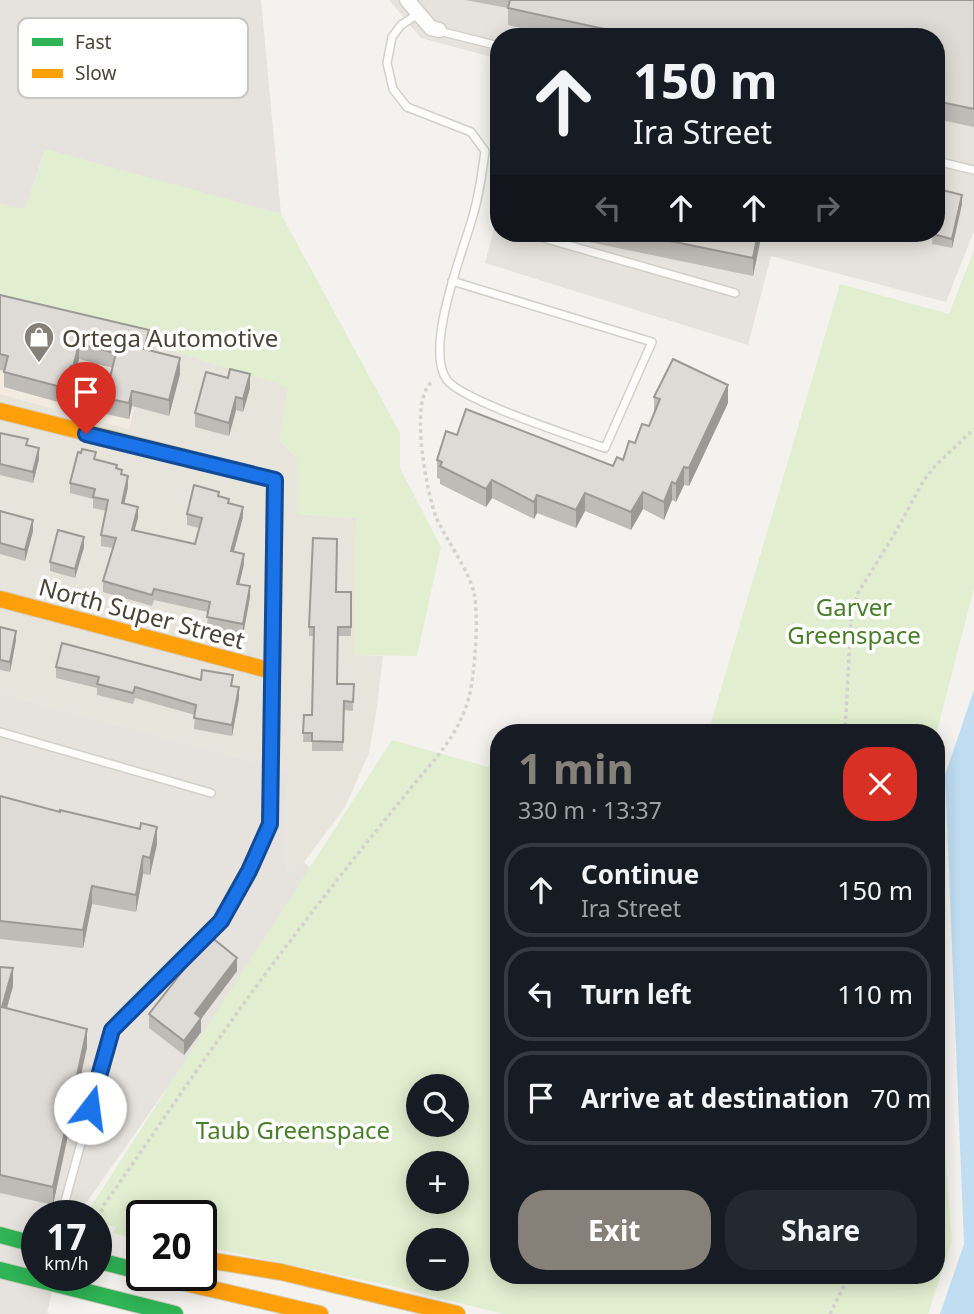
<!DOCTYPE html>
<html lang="en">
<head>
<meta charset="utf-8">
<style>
  body { margin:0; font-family:"Noto Sans",sans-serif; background:#242831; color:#f1f3f6; height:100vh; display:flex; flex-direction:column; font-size:26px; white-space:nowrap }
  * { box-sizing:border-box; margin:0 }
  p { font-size:23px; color:#9ea1a6 }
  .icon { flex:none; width:38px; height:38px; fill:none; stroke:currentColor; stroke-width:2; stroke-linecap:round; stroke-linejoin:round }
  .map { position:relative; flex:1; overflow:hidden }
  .side { position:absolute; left:490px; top:724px; width:455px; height:560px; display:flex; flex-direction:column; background:#171b24; border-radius:28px; box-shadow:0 4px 18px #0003 }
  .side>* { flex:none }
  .banner { position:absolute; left:490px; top:28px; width:455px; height:214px; border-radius:28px; box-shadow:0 4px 18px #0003; background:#171b24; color:#f1f3f6; overflow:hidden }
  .fabs { position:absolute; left:406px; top:1074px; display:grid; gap:14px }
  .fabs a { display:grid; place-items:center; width:63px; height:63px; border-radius:50%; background:#171b24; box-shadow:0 4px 18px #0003; font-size:35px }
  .speed { position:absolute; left:21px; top:1200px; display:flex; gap:14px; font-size:35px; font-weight:700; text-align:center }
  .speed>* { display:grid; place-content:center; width:91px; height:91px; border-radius:50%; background:#171b24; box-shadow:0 4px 18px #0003; line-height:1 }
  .speed small { font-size:18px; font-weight:400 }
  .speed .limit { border:4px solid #111; border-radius:10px; background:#fff; color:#111 }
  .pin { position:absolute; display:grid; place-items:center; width:60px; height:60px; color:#fff; margin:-72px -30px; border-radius:50% 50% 50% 0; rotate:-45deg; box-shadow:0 0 7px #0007 }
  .pin .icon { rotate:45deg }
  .me { position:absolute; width:77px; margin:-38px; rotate:15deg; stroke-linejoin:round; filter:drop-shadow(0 0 5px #0008) }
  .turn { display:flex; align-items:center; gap:24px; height:147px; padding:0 28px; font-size:32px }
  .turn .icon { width:91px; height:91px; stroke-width:2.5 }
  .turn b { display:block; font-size:49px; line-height:60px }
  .lanes { display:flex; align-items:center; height:66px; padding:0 28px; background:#0003; justify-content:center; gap:35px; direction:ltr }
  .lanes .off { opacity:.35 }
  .round { display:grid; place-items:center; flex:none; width:74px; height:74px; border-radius:28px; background:#242831 }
  .summary { display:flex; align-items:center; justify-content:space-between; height:119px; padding:0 28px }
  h1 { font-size:42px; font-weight:700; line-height:52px; color:#868178 }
  .cta { display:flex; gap:14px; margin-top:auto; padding:14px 28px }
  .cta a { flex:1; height:80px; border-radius:28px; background:#868178; color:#fff; font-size:28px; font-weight:700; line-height:80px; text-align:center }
  .cta a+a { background:#242831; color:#f1f3f6 }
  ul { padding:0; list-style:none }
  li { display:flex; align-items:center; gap:21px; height:94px; margin:0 14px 10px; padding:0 14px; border:4px solid #363941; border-radius:28px }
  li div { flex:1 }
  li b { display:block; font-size:26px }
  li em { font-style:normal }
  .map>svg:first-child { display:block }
  .residential { fill:#e7e4dc }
  .commercial { fill:#f3ebdf }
  .industrial { fill:#e6e2de }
  .green { fill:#e1eecf; fill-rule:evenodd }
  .water { fill:#c0ddf1 }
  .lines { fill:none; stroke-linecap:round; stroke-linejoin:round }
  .lane-casing { stroke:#d2d0cb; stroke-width:10 }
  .street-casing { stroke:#d2d0cb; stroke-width:17 }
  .fast-casing { stroke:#d3cfc5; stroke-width:18 }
  .slow-casing { stroke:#d3cfc5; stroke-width:18 }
  .path { stroke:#d3d2cc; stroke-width:3.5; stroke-dasharray:3.5 3.5; stroke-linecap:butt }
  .lane { stroke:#fdfdfc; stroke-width:7 }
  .street { stroke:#fdfdfc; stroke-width:14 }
  .fast { stroke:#30b455; stroke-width:16 }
  .slow { stroke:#ff9f0a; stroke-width:16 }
  .wall { fill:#bfbcb8 }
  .shaded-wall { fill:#9b9996 }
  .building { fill:#dedbd6; stroke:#9b9996; stroke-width:2 }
  .route-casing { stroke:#114b97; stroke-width:18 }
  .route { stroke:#1a73e8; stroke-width:12 }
  .labels { text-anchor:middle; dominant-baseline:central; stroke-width:7; stroke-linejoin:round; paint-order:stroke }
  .poi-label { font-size:24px; fill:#4b4439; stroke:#fff; text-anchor:start }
  .park-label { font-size:24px; fill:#4a7f2a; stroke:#fff }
  .street-label { font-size:24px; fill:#4b4439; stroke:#fff }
  .key { fill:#fff; stroke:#c9c7c4; stroke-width:2 }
  .key-label { font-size:19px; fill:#4b4439 }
</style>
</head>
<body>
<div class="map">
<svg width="974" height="1314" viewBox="0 0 974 1314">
  <rect width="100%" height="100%" fill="#f4f2ee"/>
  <polygon class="residential" points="151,344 289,387 280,440 297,459 298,514 356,518 355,655 383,656 376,714 369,753 345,807 304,862 287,877 288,770 0,693 0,394 129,429"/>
  <polygon class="commercial" points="0,303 151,344 129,429 0,394"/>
  <g class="industrial">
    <polygon points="0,0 261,0 281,214 45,150 25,210 0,204"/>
    <polygon points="389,0 974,0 974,231 946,302 771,256 748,345 485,263 499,208 499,233 936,233 936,37 499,37 499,59 421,38"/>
    <polygon points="0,693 288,770 287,876 304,862 317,875 77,1216 37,1216 37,1276 56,1276 47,1313 51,1314 0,1314"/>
  </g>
  <g class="green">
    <polygon points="46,149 281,214 400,433 400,468 441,547 417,656 355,655 356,518 298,514 297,459 280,440 288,387 151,344 0,303 0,204 25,209"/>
    <polygon points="974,250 974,588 936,735 936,733 708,733 840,284 949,314"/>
    <path d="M 392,740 L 499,770 L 499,1276 L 936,1276 L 936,1037 L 952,1241 L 928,1314 L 504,1314 L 378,1283 L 201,1246 L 201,1216 L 142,1216 L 142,1241 L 113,1233 L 116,1227 L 96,1223 L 96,1216 L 85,1216 ZM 418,1087 L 457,1087 L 457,1125 L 418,1125 ZM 418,1164 L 457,1164 L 457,1202 L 418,1202 ZM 418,1241 L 457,1241 L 457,1279 L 418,1279 Z"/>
  </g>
  <polygon class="water" points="974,690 974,1314 940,1314 964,1244 945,775"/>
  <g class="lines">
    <g class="lane-casing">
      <g id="lane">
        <path d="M 418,14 L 401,25 L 392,37 L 387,63 L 393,89 L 407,107 L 471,132 L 485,151 C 482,174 479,197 472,219 C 462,254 424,349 447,380 C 463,401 575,437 605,448 L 652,342 L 452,281"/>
        <polyline points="439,31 499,46"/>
        <polyline points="936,161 974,170"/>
        <polyline points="526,233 735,293"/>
        <polyline points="0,732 211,793"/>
        <polyline points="61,1216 112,1030 221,921 249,871 270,824 271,767"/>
      </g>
    </g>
    <g class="street-casing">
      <polyline id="street" points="407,0 431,28 439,30"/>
    </g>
    <g class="fast-casing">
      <g id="fast">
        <polyline points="271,765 273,616"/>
        <polyline points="0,1235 37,1245"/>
        <polyline points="96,1260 142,1272"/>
        <polyline points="0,1270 175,1314"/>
      </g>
    </g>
    <g class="slow-casing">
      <g id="slow">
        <polyline points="0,411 275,480 273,616"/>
        <polyline points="0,599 272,671"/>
        <polyline points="201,1259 281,1272 457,1314"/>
        <polyline points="155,1276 320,1314"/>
      </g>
    </g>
    <g class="path">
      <polyline points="845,733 851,618 858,593 895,533 924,480 935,466 974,429"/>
      <path d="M 96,1225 L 104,1205 C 167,1115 227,1023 294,936 C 329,890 365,844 402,799 C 430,763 459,739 470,693 C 475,669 479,617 474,593 C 470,572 445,538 436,517 C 427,493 407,394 434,381"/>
      <polyline points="830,1314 849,1276"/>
    </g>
    <use href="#lane" class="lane"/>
    <use href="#street" class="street"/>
    <use href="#fast" class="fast"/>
    <use href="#slow" class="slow"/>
  </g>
  <g class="wall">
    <polygon points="465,0 974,0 974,127 936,119 936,37 560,37 508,25 508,8"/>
    <polygon points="962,204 952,248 932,244 933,233"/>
    <polygon points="555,233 762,233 753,276 555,235"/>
    <polygon points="0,295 149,346 148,350 180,374 169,416 132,406 129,419 105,414 105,398 113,368 79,359 73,383 71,381 65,404 4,387 4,371 0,370"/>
    <polygon points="250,388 243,412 236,410 229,436 195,427 195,413"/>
    <polygon points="654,397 728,403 689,486 684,485 676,502 672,500 664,520 643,509 631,530 585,511 576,528 537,513 534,519 492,498 486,507 440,484 440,479 437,478 437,460 457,435 613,466 623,460 649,426 654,413"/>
    <polygon points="0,433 28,445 39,459 33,483 0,475"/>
    <polygon points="81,453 117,469 122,475 128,487 124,504 138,518 134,530 195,544 199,528 187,525 187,514 219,496 229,503 243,517 234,551 244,564 239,584 250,597 243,635 207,628 208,612 154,600 152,606 103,592 103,581 113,548 101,546 101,535 106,511 93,508 93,499 70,493 70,483"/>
    <polygon points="0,511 33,531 25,561 0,554"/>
    <polygon points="84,547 75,578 50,571 50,562"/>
    <polygon points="337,592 351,592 351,636 338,636 337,684 354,684 353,711 344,710 343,751 312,751 312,742 303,742 304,715 312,715 314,636 309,636 309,627"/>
    <polygon points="0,627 16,640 10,672 0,670"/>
    <polygon points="56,667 201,680 233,686 239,698 232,736 194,729 195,715 135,698 133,704 97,695 97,688 56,678"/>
    <polygon points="0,796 157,844 150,875 143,874 136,912 92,904 83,948 0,939"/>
    <polygon points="0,967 13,986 7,1008 87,1047 53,1205 0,1193"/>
    <polygon points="237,971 201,1018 201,1032 184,1055 149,1028 149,1014"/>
  </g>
  <g class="shaded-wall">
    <polygon points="962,195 962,204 952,248 952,239"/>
    <polygon points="758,233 762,233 753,276 753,258"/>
    <polygon points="149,330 149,346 144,365 144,349"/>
    <polygon points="79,344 79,359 73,383 73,367"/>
    <polygon points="180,358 180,374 169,416 169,400"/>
    <polygon points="71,366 71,381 65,404 65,388"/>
    <polygon points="250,374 250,388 243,412 243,399"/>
    <polygon points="728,385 728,403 689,486 689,468"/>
    <polygon points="132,391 132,406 129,419 129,403"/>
    <polygon points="236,397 236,410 229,436 229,423"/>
    <polygon points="39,448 39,459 33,483 33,472"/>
    <polygon points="684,467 684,485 676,502 676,484"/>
    <polygon points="128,476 128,487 122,514 122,503"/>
    <polygon points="492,480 492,498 486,507 486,489"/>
    <polygon points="672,482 672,500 664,520 664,502"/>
    <polygon points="643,492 643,509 631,530 631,512"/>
    <polygon points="585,493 585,511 576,528 576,510"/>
    <polygon points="537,495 537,513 534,519 534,502"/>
    <polygon points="138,507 138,518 132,540 132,530"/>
    <polygon points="243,507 243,517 231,562 231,551"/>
    <polygon points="33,520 33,531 25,561 25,550"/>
    <polygon points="84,537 84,547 75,578 75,569"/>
    <polygon points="244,554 244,564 237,594 237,584"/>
    <polygon points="250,586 250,597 243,635 243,624"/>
    <polygon points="16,631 16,640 10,672 10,662"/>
    <polygon points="239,687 239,698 232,736 232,725"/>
    <polygon points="157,827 157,844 150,875 150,858"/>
    <polygon points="143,856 143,874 136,912 136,895"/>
    <polygon points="92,886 92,904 83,948 83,930"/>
    <polygon points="237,958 237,971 195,1027 195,1013"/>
    <polygon points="13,968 13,986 2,1025 2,1007"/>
    <polygon points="201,1018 201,1032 184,1055 184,1041"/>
    <polygon points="87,1029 87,1047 53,1205 53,1187"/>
  </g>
  <g class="building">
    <polygon points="510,0 974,0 974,109 936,101 936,37 641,37 508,8"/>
    <polygon points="942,190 962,195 952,239 932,234 933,233 936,233 936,216"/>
    <polygon points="631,233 758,233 753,258"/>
    <polygon points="0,295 149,330 144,349 180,358 169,400 132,391 129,403 105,398 116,353 79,344 73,367 71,366 65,388 4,372 8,356 0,354"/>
    <polygon points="673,359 728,385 689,468 684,467 676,484 672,482 664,502 643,492 631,512 585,493 576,510 537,495 534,502 492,480 486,489 440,466 442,462 437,460 446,431 457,435 466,409 613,466 617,457 623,460 629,441 635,443 642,424 649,426 660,399 654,397"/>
    <polygon points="230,369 250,374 243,399 236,397 229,423 195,413 206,372 228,378"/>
    <polygon points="0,433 28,439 26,445 39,448 33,472 0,464"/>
    <polygon points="82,449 96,452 94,459 117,465 116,468 122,470 121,474 128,476 122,503 138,507 132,530 195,544 202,518 187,514 194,485 219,492 218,496 229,499 228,503 243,507 231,551 244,554 237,584 250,586 243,624 207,617 210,602 154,589 152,595 103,581 116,538 101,535 108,500 93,497 95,489 70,483 78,452 81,453"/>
    <polygon points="0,511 33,520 25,550 0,543"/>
    <polygon points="58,530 84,537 75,569 50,562"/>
    <polygon points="313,538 337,539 336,592 351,592 351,627 338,627 337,684 354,684 353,702 344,701 343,742 312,741 312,733 303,733 304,715 312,715 314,627 309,627"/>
    <polygon points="0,627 16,631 10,662 0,660"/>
    <polygon points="62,643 201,680 202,670 233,675 231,686 239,687 232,725 194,718 196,705 135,687 133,693 97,684 99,677 56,667"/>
    <polygon points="0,796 60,812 60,810 140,829 141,823 157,827 150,858 143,856 136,895 92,886 83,930 0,921"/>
    <polygon points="210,936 237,958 195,1013 201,1018 184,1041 149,1014"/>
    <polygon points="0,967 13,968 2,1007 87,1029 53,1187 0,1175"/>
  </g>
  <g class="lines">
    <g class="route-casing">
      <polyline id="route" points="86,434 275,480 270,824 249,871 221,921 112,1030 90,1108"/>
    </g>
    <use href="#route" class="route"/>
  </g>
  <defs>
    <g id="shop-pin" transform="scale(1.575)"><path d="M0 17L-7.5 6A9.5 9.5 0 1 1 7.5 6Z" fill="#868178" stroke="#fff"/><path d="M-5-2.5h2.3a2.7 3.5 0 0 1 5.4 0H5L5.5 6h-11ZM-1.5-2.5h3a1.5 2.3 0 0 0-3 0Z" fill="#fff"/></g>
  </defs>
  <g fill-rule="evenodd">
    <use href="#shop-pin" x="39" y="337"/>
  </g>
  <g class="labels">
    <g class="poi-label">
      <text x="62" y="337">Ortega Automotive</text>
    </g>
    <g class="park-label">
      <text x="854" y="606">Garver<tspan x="854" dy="28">Greenspace</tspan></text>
      <text x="293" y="1129">Taub Greenspace</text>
    </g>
    <g class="street-label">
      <text transform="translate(142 613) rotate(15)">North Super Street</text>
    </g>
  </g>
  <rect x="18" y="18" width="230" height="80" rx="10" class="key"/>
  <rect x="32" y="38" width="31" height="8" fill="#30b455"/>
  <rect x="32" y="69" width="31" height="9" fill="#ff9f0a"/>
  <g class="key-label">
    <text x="75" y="49">Fast</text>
    <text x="75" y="80">Slow</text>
  </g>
</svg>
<div class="fabs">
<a><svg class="icon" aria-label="search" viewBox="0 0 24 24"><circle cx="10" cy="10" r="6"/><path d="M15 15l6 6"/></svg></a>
<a>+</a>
<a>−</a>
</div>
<div class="speed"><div>17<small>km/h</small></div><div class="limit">20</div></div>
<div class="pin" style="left:86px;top:434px;background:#d93025"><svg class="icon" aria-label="arrive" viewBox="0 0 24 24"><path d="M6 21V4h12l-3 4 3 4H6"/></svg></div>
<svg class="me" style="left:90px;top:1108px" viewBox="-20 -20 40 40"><circle r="19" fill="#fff"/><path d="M0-13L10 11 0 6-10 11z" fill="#1a73e8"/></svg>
<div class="banner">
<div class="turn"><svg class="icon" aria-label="ahead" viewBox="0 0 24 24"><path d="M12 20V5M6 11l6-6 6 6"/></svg><div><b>150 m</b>Ira Street</div></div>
<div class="lanes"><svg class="icon off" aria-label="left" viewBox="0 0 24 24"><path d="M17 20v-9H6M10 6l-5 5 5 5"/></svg><svg class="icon" aria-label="ahead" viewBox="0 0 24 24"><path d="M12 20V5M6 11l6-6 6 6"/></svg><svg class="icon" aria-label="ahead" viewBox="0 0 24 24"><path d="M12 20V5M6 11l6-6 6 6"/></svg><svg class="icon off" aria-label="right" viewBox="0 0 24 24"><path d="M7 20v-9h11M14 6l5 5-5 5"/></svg></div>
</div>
<section class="side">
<div class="summary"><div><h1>1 min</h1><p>330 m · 13:37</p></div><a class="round" style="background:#d93025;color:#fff"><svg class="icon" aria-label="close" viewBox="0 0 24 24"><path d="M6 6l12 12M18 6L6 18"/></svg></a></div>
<ul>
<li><svg class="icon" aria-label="ahead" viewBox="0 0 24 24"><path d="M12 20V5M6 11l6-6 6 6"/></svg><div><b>Continue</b><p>Ira Street</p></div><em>150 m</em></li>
<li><svg class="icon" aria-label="left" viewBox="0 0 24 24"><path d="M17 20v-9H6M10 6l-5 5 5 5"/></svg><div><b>Turn left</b></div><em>110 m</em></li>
<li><svg class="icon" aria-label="arrive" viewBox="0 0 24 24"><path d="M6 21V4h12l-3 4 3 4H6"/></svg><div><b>Arrive at destination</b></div><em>70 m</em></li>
</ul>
<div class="cta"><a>Exit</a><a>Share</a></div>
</section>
</div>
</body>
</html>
